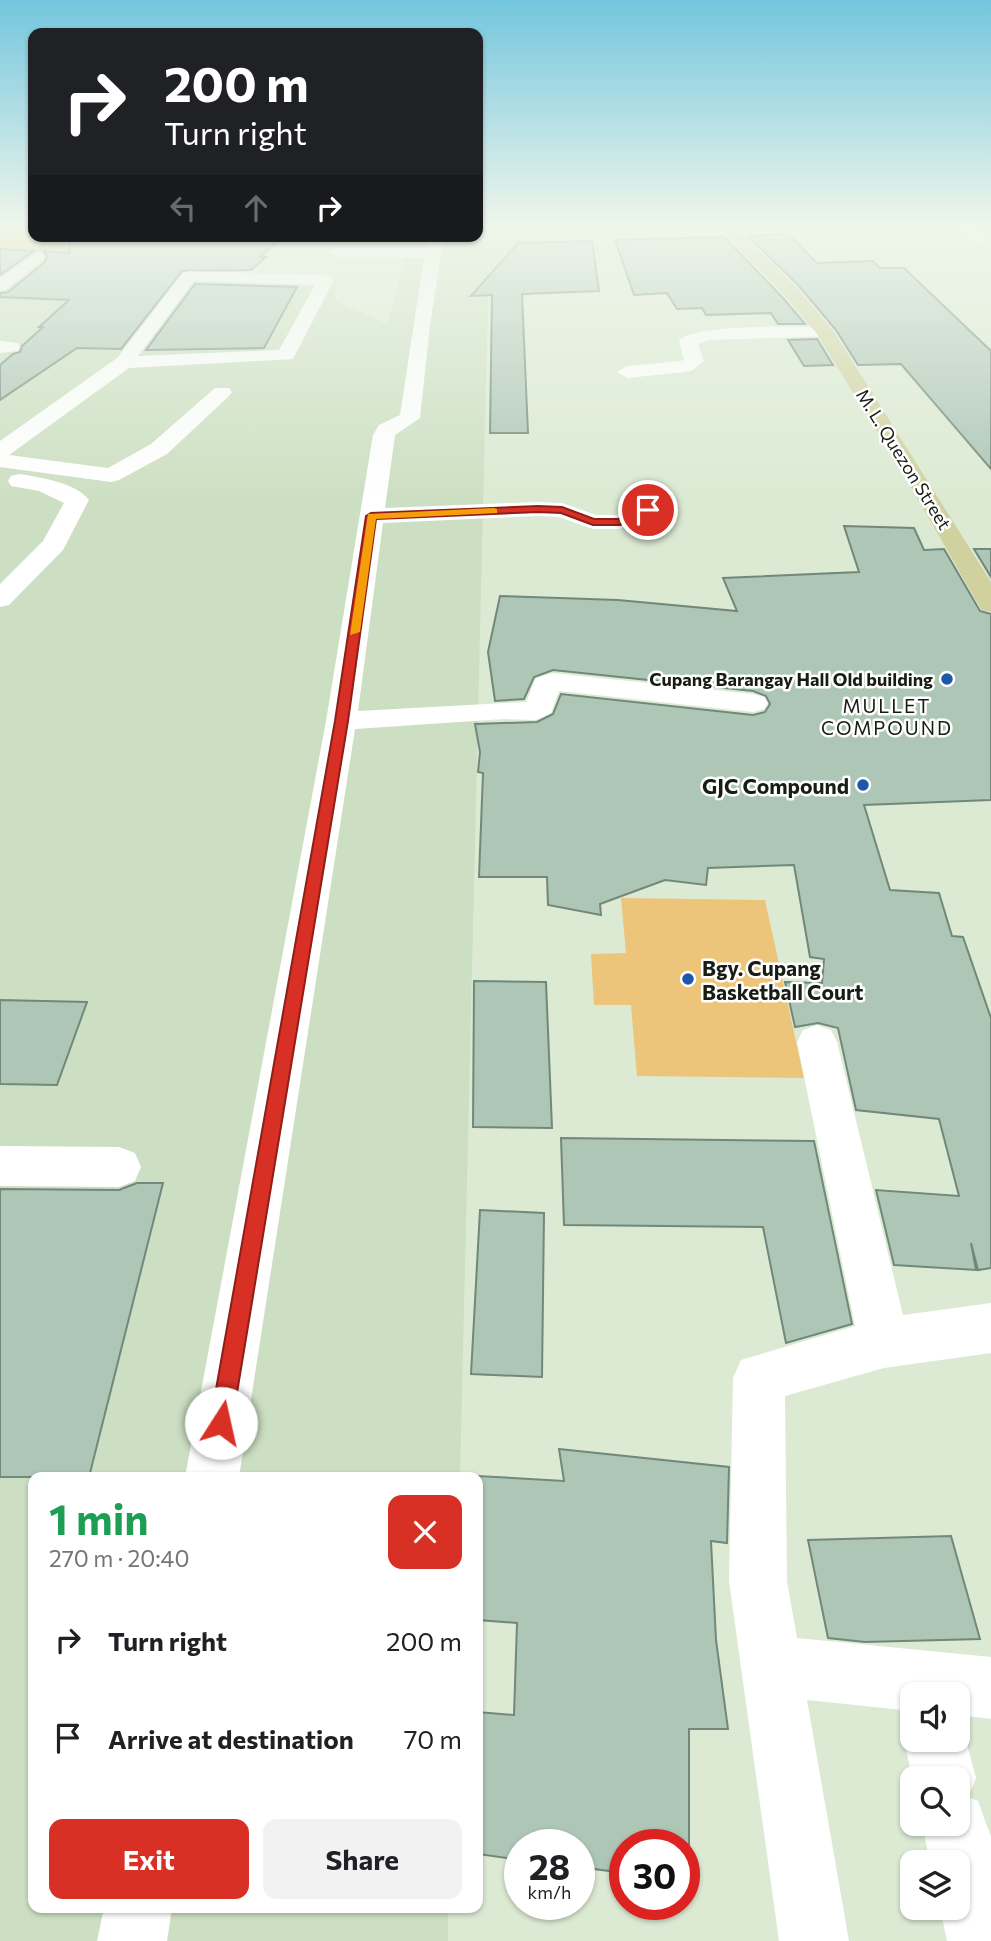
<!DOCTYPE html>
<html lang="en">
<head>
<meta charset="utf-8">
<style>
  body { margin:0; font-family:Commissioner,sans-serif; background:#f2f2f2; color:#202124; height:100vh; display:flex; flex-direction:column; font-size:26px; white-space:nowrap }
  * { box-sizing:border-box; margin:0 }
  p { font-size:23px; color:#757577 }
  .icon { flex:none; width:38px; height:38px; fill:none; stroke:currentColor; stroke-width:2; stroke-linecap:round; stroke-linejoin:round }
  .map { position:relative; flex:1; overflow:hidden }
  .drawer { position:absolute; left:28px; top:1472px; width:455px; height:441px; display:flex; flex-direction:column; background:#fff; border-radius:14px; box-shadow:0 2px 5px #0004 }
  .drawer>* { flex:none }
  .top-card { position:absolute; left:28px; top:28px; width:455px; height:214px; border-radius:14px; box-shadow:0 2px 5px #0004; background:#202124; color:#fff; overflow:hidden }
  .controls { position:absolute; left:900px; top:1682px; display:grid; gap:14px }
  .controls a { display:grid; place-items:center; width:70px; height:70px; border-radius:14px; background:#fff; box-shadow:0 2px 5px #0004; font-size:35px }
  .speed { position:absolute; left:504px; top:1829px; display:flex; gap:14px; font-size:35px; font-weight:700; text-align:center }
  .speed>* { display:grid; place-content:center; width:91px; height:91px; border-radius:50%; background:#fff; box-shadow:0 2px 5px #0004; line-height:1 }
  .speed small { font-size:18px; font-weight:400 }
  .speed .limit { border:10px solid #d22; background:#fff; color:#111 }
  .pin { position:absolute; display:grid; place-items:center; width:60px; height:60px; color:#fff; margin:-30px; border:4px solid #fff; border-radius:50%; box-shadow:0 2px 7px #0007 }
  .me { position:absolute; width:77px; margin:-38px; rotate:10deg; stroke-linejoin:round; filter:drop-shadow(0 0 5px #0008) }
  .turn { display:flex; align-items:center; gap:24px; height:147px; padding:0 21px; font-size:32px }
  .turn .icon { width:91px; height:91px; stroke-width:2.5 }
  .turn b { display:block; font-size:49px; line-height:60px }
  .lanes { display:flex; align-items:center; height:66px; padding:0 21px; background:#0003; justify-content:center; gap:35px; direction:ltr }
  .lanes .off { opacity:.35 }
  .round { display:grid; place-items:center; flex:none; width:74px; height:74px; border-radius:14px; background:#f2f2f2 }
  .summary { display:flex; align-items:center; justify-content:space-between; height:119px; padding:0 21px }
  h1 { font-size:42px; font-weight:700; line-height:52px; color:#1e9e55 }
  .cta { display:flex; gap:14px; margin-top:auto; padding:14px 21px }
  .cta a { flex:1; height:80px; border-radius:14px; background:#d93025; color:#fff; font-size:28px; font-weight:700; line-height:80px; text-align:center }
  .cta a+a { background:#f2f2f2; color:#202124 }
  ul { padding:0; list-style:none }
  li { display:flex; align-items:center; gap:21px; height:98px; padding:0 21px }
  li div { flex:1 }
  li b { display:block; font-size:26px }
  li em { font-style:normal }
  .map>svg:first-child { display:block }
  .built { fill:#cddfc2 }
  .green { fill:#ecc57a }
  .building { fill:#adc6b6; stroke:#71887a; stroke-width:2 }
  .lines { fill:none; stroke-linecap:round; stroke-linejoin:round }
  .minor { fill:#fff; fill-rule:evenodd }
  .major { fill:#d1d1a0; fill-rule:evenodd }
  .route { fill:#d93025; stroke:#8d1f18; stroke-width:2 }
  .slow { fill:#f59e0b }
  .poi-dot { fill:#1d57a9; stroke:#fff; stroke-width:2.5 }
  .labels { text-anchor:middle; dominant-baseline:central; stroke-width:5; stroke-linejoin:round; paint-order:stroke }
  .far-street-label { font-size:18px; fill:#171c14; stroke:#fff }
  .far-poi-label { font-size:18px; font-weight:bold; fill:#171c14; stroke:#fff; text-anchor:end }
  .far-neighbourhood-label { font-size:19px; letter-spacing:2px; fill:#171c14; stroke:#fff }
  .poi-label { font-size:21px; font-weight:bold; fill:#171c14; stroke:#fff; text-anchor:end }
</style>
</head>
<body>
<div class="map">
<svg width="991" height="1941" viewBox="0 0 991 1941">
  <rect width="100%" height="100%" fill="#dcead3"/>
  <polygon class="built" points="478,227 572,227 532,296 488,295 460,1477 33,1477 33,1908 448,1908 448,1941 0,1941 0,249 261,277 336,280 335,301 387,324 412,236 478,236"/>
  <g class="green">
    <polygon points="0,227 33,227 33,236 174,236 130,263 0,249"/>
    <polygon points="621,898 765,900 804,1078 637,1076 631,1005 594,1005 591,954 626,953"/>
  </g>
  <g class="building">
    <polygon points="788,234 817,263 873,261 880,268 904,268 991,351 991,469 901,364 858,365 836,330 799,286 748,236"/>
    <polygon points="70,236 284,236 260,257 266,257 251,270 182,271 121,349 77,348 0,400 0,365 13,354 20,352 22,346 43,327 39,327 69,300 0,297 0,293 8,292 45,262 47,256 44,251 69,253"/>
    <polygon points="724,237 783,298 805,324 778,324 771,313 706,315 702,308 677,309 667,293 634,295 615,240"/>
    <polygon points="592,241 599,291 522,294 528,433 490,433 492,295 471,296 518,243"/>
    <polygon points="0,249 34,251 0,275"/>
    <polygon points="195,284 297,287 264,348 146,350"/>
    <polygon points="817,339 833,365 804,366 788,340"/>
    <polygon points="844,526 914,528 924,550 944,549 980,611 991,614 991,800 864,805 890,890 939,893 952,936 963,937 991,1018 991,1268 978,1270 971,1243 976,1270 894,1265 876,1190 959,1196 939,1119 856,1110 838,1028 818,1023 795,1027 785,982 822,983 824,959 810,957 794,865 708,868 706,885 665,880 600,904 601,915 548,905 547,877 479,877 483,773 478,772 480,752 475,724 537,722 553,714 561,694 753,715 765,712 770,704 766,696 753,691 553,670 534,677 524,699 495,701 488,652 500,596 618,600 737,611 723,578 859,572"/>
    <polygon points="974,549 991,549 991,577"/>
    <polygon points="474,981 546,982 552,1128 473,1127"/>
    <polygon points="0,1000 87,1002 57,1085 0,1084"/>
    <polygon points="561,1138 814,1141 852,1324 786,1343 763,1227 564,1225"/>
    <polygon points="137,1183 163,1183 89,1477 0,1477 0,1189 119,1190"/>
    <polygon points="480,1210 544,1213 542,1377 471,1374"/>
    <polygon points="559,1449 729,1467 727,1543 711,1541 716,1640 728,1729 689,1729 689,1882 684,1881 684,1844 625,1844 625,1873 579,1867 579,1844 520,1844 520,1860 478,1854 478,1712 514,1715 517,1623 478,1620 478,1476 564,1481"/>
    <polygon points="951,1536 980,1639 865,1642 828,1638 808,1540"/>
  </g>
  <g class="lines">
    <g class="minor">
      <polygon points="956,227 972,227 988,241 985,244 975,244"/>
      <polygon points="428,236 444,236 430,325 420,418 395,435 385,508 538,502 562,503 596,515 616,515 648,503 656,505 660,510 656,515 620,529 593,529 559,517 538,516 383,523 358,711 526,702 536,678 553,673 753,694 764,697 768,703 764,709 753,712 559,691 551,713 536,720 504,719 355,729 239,1477 185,1477 326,721 373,435 379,425 400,415 424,258 336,257 328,252 336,247 426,248"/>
      <polygon points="37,252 43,254 45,257 43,260 6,290 0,291 0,278"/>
      <path d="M 189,271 L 326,275 L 334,280 L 293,359 L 129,368 L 9,455 L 108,468 L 151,444 L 215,388 L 229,388 L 232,392 L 229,396 L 167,454 L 119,480 L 111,482 L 0,467 L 0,441 L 117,358 L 183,273 ZM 194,281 L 315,285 L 279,350 L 138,356 Z"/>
      <path d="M 825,327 L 834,332 L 831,336 L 709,340 L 698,344 L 704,361 L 693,370 L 686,372 L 627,378 L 617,372 L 627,366 L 681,361 L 684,359 L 679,341 C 693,323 798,327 825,327 Z"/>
      <polygon points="0,341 18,343 20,347 18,351 0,353"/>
      <path d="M 19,474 C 39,477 77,483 89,500 L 63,550 L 9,605 L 0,607 L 0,584 L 43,541 L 64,503 L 39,491 L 11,486 L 8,481 L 11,476 Z"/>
      <polygon points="817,1025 831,1030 837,1042 903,1315 991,1303 991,1353 884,1368 785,1396 787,1581 797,1638 991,1657 991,1719 957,1715 957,1694 912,1694 912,1711 807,1700 849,1941 779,1941 729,1581 733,1378 741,1360 855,1326 797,1042 803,1030"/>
      <polygon points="0,1146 119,1147 135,1153 141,1167 135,1181 119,1187 0,1186"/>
      <polygon points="957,1718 966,1740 976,1778 968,1797 978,1801 991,1837 991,1941 947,1941 940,1908 957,1908 957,1862 930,1862 922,1824 957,1824 957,1778 912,1778 904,1740 912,1720 912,1740 957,1740"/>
      <polygon points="104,1908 172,1908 167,1941 97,1941"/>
    </g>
    <polygon class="major" points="719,227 735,227 797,288 834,332 991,582 991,612 982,610 978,604 907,480 817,334 785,296"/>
  </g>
  <linearGradient id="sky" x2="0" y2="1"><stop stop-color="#74c6de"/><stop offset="0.45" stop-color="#eff6eb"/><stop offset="1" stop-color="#eff6eb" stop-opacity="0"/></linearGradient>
  <rect width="991" height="499" fill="url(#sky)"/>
  <polygon class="route" points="538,506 562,507 594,519 618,519 648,507 653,510 620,525 593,525 561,513 538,512 376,519 348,721 232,1423 229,1431 221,1434 213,1431 210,1423 335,721 366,516 371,513"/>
  <polygon class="slow" points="494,508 497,509 497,513 376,519 360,632 350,635 368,514"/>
  <g class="poi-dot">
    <circle cx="947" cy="679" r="7"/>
    <circle cx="863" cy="785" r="7"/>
    <circle cx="688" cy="979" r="7"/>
  </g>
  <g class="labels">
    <g class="far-street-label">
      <text transform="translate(904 459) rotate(58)">M. L. Quezon Street</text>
    </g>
    <g class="far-poi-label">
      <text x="933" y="679">Cupang Barangay Hall Old building</text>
    </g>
    <g class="far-neighbourhood-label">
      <text x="887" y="705">MULLET<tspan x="887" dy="22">COMPOUND</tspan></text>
    </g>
    <g class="poi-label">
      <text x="849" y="785">GJC Compound</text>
      <text x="702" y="967" text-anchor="start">Bgy. Cupang<tspan x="702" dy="24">Basketball Court</tspan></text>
    </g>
  </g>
</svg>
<div class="controls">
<a><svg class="icon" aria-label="sound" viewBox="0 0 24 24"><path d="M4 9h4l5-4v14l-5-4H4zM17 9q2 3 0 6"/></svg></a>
<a><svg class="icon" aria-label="search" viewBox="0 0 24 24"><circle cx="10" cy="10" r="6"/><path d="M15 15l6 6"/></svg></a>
<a><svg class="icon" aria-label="layers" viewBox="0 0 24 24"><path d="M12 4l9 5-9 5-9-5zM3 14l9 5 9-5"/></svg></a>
</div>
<div class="speed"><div>28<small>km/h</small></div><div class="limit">30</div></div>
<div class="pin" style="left:648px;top:510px;background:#d93025"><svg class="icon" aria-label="arrive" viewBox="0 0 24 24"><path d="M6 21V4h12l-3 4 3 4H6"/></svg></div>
<svg class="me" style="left:221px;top:1423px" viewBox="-20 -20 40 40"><circle r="19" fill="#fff"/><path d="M0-13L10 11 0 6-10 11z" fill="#d93025"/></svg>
<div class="top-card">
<div class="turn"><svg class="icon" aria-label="right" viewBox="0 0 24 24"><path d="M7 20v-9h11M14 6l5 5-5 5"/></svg><div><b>200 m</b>Turn right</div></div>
<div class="lanes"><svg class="icon off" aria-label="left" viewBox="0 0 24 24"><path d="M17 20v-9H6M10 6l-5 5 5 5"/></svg><svg class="icon off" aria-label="ahead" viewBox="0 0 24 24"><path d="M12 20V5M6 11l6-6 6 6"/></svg><svg class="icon" aria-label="right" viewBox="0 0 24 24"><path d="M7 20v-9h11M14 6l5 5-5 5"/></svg></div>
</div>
<section class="drawer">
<div class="summary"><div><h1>1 min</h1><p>270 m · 20:40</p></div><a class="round" style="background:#d93025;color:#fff"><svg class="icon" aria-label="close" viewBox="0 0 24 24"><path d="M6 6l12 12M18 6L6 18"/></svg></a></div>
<ul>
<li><svg class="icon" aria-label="right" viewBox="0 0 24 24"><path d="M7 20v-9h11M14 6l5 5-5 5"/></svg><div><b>Turn right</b></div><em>200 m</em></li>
<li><svg class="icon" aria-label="arrive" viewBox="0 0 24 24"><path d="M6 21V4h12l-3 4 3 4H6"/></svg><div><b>Arrive at destination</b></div><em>70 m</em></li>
</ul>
<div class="cta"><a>Exit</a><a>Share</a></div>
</section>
</div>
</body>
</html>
